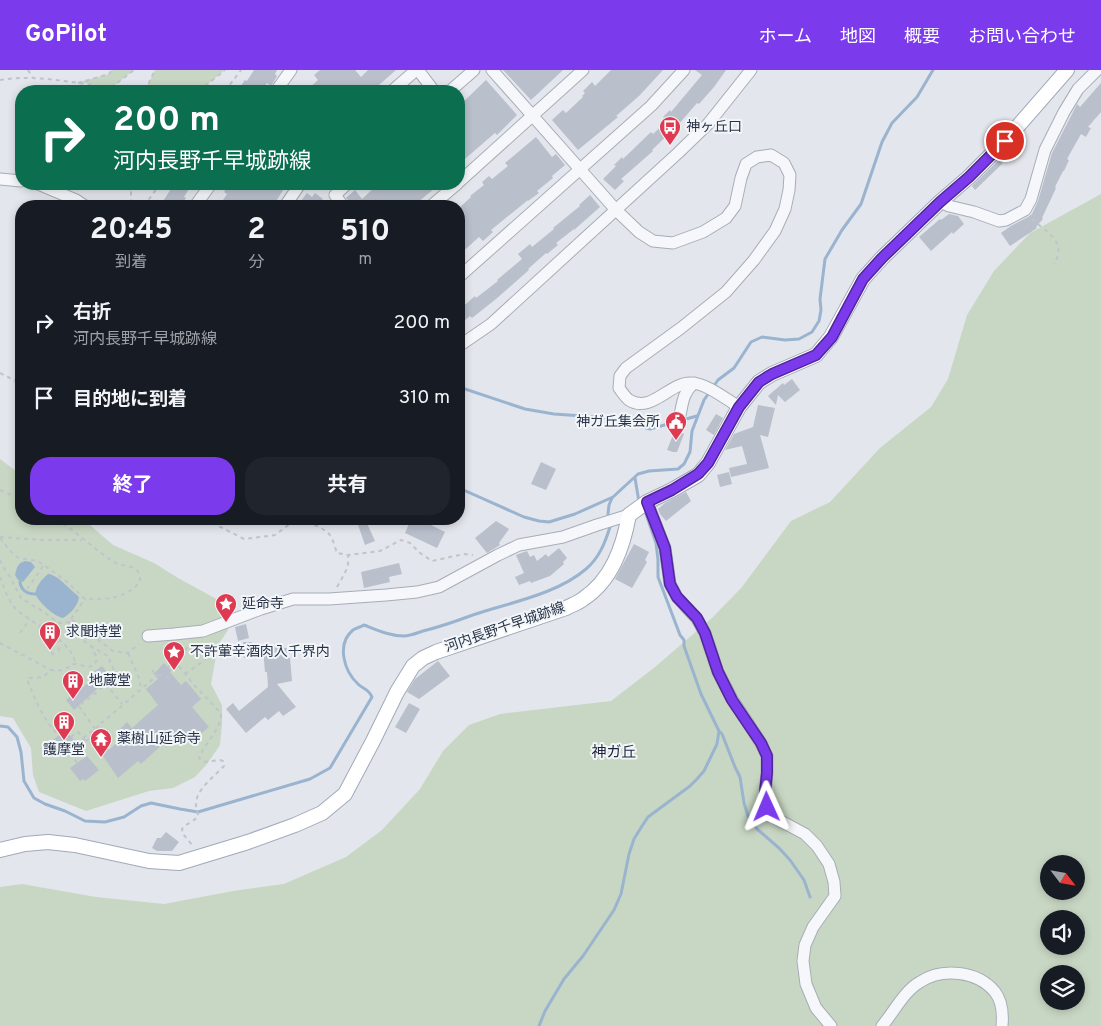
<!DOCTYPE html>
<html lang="ja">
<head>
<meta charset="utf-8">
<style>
  body { margin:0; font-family:Overpass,"Noto Sans JP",sans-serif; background:#20242c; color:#f1f3f6; height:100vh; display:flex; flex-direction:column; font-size:19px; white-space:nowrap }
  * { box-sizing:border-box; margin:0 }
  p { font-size:16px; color:#9ea1a6 }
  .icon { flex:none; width:28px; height:28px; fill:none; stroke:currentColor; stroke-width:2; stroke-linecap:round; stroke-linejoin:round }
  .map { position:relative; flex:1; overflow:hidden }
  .drawer { position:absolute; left:15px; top:130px; width:450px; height:325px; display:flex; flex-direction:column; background:#171b24; border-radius:20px; box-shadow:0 2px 8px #0003 }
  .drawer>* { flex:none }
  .guide { position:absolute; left:15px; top:15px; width:450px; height:105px; border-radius:20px; box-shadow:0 2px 8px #0003; background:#0b6e4f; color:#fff; overflow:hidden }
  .needle { width:32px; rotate:121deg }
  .controls { position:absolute; left:1040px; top:785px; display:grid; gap:10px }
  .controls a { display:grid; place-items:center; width:45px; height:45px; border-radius:50%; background:#171b24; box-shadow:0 2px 8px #0003; font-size:25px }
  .pin { position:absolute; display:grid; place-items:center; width:42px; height:42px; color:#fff; margin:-21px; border:2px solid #fff; border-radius:50%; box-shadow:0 1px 5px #0007 }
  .me { position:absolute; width:55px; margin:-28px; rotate:359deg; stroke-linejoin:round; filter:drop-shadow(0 0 4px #0008) }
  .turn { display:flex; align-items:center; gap:18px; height:105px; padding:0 15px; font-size:22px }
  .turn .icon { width:65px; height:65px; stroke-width:2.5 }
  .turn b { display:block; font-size:35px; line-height:42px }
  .eta { display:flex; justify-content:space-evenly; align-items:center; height:85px; text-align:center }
  .eta b { font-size:30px; font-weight:700; line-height:35px }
  .cta { display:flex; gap:10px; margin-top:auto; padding:10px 15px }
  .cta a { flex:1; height:58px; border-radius:20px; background:#7c3aed; color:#fff; font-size:20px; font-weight:700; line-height:58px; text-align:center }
  .cta a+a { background:#20242c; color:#f1f3f6 }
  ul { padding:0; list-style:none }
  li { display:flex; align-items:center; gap:15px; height:75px; padding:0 15px }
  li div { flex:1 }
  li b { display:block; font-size:19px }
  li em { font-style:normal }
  header { display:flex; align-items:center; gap:30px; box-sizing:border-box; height:70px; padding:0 25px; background:#7c3aed; color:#fff }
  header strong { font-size:24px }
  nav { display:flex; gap:28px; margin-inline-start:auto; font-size:18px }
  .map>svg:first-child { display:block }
  .green { fill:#c8d7c3; fill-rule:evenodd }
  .water { fill:#9ab4d0 }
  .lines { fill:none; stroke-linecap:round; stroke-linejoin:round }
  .stream { stroke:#9ab4d0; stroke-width:3 }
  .building { fill:#b9bfcb }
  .minor-casing { stroke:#a7adb7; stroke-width:13 }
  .major-casing { stroke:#a0aaba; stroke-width:16 }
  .path { stroke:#c0c4cb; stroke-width:2; stroke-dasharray:4 4; stroke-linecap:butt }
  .minor { stroke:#f6f7fa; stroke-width:11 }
  .major { stroke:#fff; stroke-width:14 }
  .route-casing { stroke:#51269a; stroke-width:12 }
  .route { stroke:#7c3aed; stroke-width:9 }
  .labels { text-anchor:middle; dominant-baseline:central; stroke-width:4; stroke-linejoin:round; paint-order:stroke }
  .poi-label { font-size:14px; fill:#283347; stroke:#f3f6f9; text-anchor:start }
  .street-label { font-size:14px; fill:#283347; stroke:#f3f6f9 }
  .neighbourhood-label { font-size:15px; fill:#1a2438; stroke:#f3f6f9 }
</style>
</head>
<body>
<header>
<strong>GoPilot</strong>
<nav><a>ホーム</a><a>地図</a><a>概要</a><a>お問い合わせ</a></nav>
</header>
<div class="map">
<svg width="1101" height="956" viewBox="0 0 1101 956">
  <rect width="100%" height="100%" fill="#e3e6ec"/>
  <g class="green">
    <polygon points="112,0 134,0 111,18 80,12 109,4"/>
    <polygon points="155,0 225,0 199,21 145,21"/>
    <path d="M 1101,124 L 1101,956 L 0,956 L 0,817 L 22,814 L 96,827 L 164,834 L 233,821 L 284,814 L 346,787 L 382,760 L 420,719 L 443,681 L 469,655 L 500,644 L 611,631 L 655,597 L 712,548 L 742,517 L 791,451 L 830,432 L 880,378 L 931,337 L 948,309 L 967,245 L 994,201 L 1030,163 ZM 1049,794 L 1076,794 L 1076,821 L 1049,821 ZM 1049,849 L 1076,849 L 1076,876 L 1049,876 ZM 1049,904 L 1076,904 L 1076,931 L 1049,931 Z"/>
    <polygon points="0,389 21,405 21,449 83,449 113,475 154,493 178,508 220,531 231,544 228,560 218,575 211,614 222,635 222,654 220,675 207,694 195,707 173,718 149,721 86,741 39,722 33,705 31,678 13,648 0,646"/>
  </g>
  <g class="water">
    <path d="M 25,491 L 31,492 L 35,497 L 23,512 L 18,510 L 15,505 C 17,498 17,493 25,491 Z"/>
    <path d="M 48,504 L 50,504 L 58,508 L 79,527 C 78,536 70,544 63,548 C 53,546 40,533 35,524 C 37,515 41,510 48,504 Z"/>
  </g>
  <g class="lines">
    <g class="stream">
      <polyline points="459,317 525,339 554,344 611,348 650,359 697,346"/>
      <polyline points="635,408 639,432"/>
      <polyline points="459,418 524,447 539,451 549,452 575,444 613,427 638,404 649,401 678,399 684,394 690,382 692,361 704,330 718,310 734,298 751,272 762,267 785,270 799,269 812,262 819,251 821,240 820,229 825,189 842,160 861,134 882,72 892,53 917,27 933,0"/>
      <polyline points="608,444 609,435 612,428"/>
      <path d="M 20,512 C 21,520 27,524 35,524"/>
      <path d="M 0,656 L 8,657 L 17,667 L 21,682 L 24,711 L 34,728 L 45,734 L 65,741 L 85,751 L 105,752 L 124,747 L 141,736 L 151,733 L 180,739 L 198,742 L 310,709 L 330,698 L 372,627 C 368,618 364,620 358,614 C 344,601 336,574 353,560 C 356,558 361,557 364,555 C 377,560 390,566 404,566 C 410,566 417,563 423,561 C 439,557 454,552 470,546 C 507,533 556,525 586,499 C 599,488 605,473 610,457"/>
      <polyline points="719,661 722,664 735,697 740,707 744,733 748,746 757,759 779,778 790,790 804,810 810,827"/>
      <polyline points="539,956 545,941 564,909 583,886 614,840 621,824 629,784 634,769 642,756 648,747 690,716 697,709 704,701 717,674 719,661 701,624 684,576 684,570 680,565 658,507 658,490 656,473 646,444"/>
    </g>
  </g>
  <g class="building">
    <polygon points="254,0 277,0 275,4 277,6 271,16 267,13 261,21 240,21 242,18 240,17 245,10 247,11"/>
    <polygon points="320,0 355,0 361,7 368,0 396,0 372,21 306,21 318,10 314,5"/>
    <polygon points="503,0 563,0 531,30"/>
    <polygon points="611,0 663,0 639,26 616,46 618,47 578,80 552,50 563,40 566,43 583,27 582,26 585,23 583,21 592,12 595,16"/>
    <polygon points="695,0 726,0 714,17 699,34 697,33 678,55 652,80 653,81 621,109 624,111 615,120 603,109 616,96 614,95 622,87 623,89 651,62 653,64 667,51 663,47 670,40 671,42 702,5"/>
    <polygon points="486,10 517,45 497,65 495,63 459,94 459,36"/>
    <polygon points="1101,13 1101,42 1088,57 1091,58 1086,67 1081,64 1067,89 1069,90 1064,101 1063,101 1055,117 1056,118 1042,148 1043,149 1036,157 1037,158 1010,176 1001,163 1011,156 1028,147 1032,144 1038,131 1052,83 1071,46 1077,34 1080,37"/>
    <polygon points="536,67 552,87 556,84 565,95 552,106 553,108 537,121 539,123 528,131 528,130 491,160 493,162 483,171 479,167 459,185 459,138 471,127 470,126 484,115 482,112 489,106 492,109 508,96 505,93"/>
    <polygon points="1004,85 1002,94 975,120 972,116"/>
    <polygon points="174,114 192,114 184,127 186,128 180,136 160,136"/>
    <polygon points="229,114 287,114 273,136 219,136 227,124 224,122"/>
    <polygon points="385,114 440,114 413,136 353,136 346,128 355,120 362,129 377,115 380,118"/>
    <polygon points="307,123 312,127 315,123 323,129 320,132 326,136 297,136"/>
    <polygon points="590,125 600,137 574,160 574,159 556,173 558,175 547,184 546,183 528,199 529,200 496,229 472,248 470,246 459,255 459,240 475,226 476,228 498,211 497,210 522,189 518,184 530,174 532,177 554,159 553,158 580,136 579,135"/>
    <polygon points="949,144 958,146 964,154 953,164 952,162 931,181 919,167 940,149 941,150"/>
    <polygon points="792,309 800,320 785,332 778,325 776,335 768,326 783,313 784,315"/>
    <polygon points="758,335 775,338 768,367 760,365 769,398 731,407 729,398 747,394 742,376 725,380 734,364 753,357"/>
    <polygon points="716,344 723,348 714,365 706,360"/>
    <polygon points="675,360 684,364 677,382 673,382 667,380"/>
    <polygon points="541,392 556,399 546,420 531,414"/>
    <polygon points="729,402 732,414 720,417 717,405"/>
    <polygon points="686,422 691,431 666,451 660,444 658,439 665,433"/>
    <polygon points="356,449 365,449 375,471 365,475"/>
    <polygon points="411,449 429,449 427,453 445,462 437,478 405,463"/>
    <polygon points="496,451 509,459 499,473 500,475 487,483 475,468"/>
    <polygon points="634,474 649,482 645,490 647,492 632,518 615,509"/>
    <polygon points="559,478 567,488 563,492 564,494 550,506 531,513 530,511 519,515 515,507 524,503 516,485 527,481 530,487 534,485 537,491 546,484 548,487"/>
    <polygon points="399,493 402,504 389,507 390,512 364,518 361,502"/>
    <polygon points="246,554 249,568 238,571 235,557"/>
    <polygon points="243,572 252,572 252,578 259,578 259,587 244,588"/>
    <polygon points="284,576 284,578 287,578 287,588 290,588 292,611 277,614 296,637 283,646 279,641 268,650 265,647 246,663 226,639 233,633 239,641 268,617 267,602 265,602 263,578"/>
    <polygon points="438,591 450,606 419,629 407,622 415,609"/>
    <polygon points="164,593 172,601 170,602 181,615 186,611 201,629 192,637 209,657 199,665 198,664 189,671 182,663 166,677 163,674 141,694 138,691 118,708 92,670 98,666 109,680 124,666 119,660 127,652 132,658 158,635 146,619 158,609 154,604"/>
    <polygon points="102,596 109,605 103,610 106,613 98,618 74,640 66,630 74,623 75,625 91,610 88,606"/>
    <polygon points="409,633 420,639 406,663 395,657"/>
    <polygon points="65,660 76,672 63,683 52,671"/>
    <polygon points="87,686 99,700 85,711 83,709 80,711 70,698"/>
    <polygon points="166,762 179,772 172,781 157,781 152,778 157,768 161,768"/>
  </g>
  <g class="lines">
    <g class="minor-casing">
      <g id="minor">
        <polyline points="418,0 434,21"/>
        <path d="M 492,0 L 616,140 L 639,162 L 653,171 L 673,173 L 703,162 L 726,148 L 735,136 L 741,108 L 746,94 L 757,87 L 771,85 L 784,93 L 790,105 L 789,120 L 785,139 L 775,161 L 754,190 L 726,222 L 681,258 L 626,298 L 620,306 L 619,318 C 622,322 625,327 629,330 C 651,344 670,312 691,313 C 706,313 726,329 739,337"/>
        <polyline points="276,21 291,0"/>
        <polyline points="392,21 416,0"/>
        <polyline points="450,21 474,0"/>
        <polyline points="0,109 21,111"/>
        <polyline points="459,112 583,0"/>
        <polyline points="38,114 76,130 85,136"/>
        <polyline points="940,132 949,136 974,142 999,151 1006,150 1025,140 1031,129 1045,80 1064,42 1078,19 1097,0"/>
        <polyline points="195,136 211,114"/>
        <polyline points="285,136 300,114"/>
        <polyline points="343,136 335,125 347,114"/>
        <polyline points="431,136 457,114"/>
        <polyline points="459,207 651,36 684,0"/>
        <polyline points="459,276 491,254 678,83 708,54 751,0"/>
        <path d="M 680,345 C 683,331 683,323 694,313"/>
        <polyline points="647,432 665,478 670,514 677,527 697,549 705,563 718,602 732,629 761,673 767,686 767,703 765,723 767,737 777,749 805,764 817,776 829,794 834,812 835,826 813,857 805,875 803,891 806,914 816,938 831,956"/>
        <polyline points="148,566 174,564 203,561 261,539 293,529 329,529 386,525 417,522 439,517 498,485 519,475 563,467 597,455 629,445"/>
        <path d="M 882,956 C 894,942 904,921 920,912 C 942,897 978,901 995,922 C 1002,931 1003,945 1002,956"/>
      </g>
    </g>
    <g class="major-casing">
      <path id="major" d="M 0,780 L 25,774 L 48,772 L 75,775 L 149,791 L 179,793 L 248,772 L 295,755 L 322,743 L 345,724 L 373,671 L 397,622 L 413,596 L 423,588 L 436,582 L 566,538 C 572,535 578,533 583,529 C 612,510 623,477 629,445 L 647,432 L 672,420 L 698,405 L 708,393 L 739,337 L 759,312 L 772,304 L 816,285 L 831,267 L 863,209 L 882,188 L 940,132 L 969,107 L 1005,71 L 1067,0"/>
    </g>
    <g class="path">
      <polyline points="28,0 33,8"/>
      <path d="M 0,10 C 35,4 76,13 111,18 L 134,0"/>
      <polyline points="78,13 109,4 112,0"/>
      <polyline points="145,21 155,0"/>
      <polyline points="199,21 225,0"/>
      <polyline points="225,21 241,0"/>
      <polyline points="128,114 131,122 131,136"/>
      <polyline points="144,136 160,114"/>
      <path d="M 1032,149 C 1046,162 1068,172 1054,194"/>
      <polyline points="0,303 16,311 21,319"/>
      <polyline points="0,420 21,429"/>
      <path d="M 205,449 L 244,469 L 275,465 L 295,450 C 307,451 321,456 329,464 C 333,468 335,478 337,483 L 348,485 L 380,481 L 401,470 L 410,473 L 420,483 L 432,491 L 464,484 L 473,485"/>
      <polyline points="0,467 42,470 82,470"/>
      <path d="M 0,468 L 14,485 L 19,488 L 38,491 L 65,510 L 85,529 C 94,529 104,529 112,528 C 122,526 147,516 138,502 C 133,494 121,497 114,492 C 101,484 89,473 77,464 C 71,458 62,454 55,449"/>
      <polyline points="0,490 4,498 10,507 21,528 35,537 43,541 56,551 60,553 69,552 71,549 113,581 128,583 139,574"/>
      <path d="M 0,507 C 4,518 8,530 16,539 C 32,554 74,571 75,594"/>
      <path d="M 337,517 C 343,506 350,497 348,485"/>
      <polyline points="27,519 44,495"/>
      <polyline points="71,549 85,529"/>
      <path d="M 69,552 C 74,568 96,579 109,587 L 110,592 L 115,602 L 113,607 L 107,613"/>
      <polyline points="20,563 30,549"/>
      <polyline points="57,569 59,581"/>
      <polyline points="0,573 51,600"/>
      <polyline points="51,582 56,588"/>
      <polyline points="128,583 139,608 141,619"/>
      <path d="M 174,590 L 195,616 L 221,643 C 223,657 204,674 199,688 L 204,692 L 220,690 L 223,691 L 224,696 C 215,706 196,719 196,734 C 196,738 198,743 198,746 C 194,752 186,753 182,759 L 183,764 L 193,776"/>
      <polyline points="168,597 191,574"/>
      <polyline points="152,600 157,606"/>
      <polyline points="185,604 206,589"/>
      <polyline points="158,605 167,607 170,610"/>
      <polyline points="65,651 76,663"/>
      <path d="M 70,657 L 66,658 L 58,664 C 45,654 33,625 27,609 L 29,608 L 43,607 L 51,600 C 57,601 62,601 67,598 C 70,597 70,594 74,594 C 81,593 93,604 97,588 L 91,576"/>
      <polyline points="95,659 78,635 86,631 106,614 122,634"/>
      <polyline points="71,667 78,662 87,673"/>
      <polyline points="83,668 100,655 100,653 103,652 161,602"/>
      <polyline points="86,671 93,665"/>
      <polyline points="77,693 70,682 85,669"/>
    </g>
    <use href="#minor" class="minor"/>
    <use href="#major" class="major"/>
  </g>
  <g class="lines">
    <g class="route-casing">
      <polyline id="route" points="767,737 765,722 767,703 767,686 761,673 732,630 718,602 705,563 697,548 677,527 670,514 665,478 647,432 672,420 698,404 708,393 739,337 759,312 772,304 816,285 832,267 863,209 882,188 940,132 969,107 1005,71"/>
    </g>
    <use href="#route" class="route"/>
  </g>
  <defs>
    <g id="bus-pin" transform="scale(1.125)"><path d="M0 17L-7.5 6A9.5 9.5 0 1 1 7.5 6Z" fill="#de3b53" stroke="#f3f6f9"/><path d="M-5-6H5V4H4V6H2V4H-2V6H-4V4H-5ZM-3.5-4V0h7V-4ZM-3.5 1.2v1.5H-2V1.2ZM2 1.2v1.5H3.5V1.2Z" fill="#fff"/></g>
    <g id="civic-pin" transform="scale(1.125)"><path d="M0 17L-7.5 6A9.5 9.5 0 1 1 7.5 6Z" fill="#de3b53" stroke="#f3f6f9"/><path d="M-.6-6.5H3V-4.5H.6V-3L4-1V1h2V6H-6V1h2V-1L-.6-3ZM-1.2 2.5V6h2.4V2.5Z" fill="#fff"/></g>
    <g id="sight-pin" transform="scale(1.125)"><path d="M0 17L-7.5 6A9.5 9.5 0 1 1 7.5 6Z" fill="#de3b53" stroke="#f3f6f9"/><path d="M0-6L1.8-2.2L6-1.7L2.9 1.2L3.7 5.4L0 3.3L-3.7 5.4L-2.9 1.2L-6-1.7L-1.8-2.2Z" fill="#fff"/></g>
    <g id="building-pin" transform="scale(1.125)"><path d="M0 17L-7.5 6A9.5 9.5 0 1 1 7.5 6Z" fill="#de3b53" stroke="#f3f6f9"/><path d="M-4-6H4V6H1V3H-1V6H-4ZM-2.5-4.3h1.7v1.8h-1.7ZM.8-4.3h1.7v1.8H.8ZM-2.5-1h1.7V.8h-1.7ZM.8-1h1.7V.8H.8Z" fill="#fff"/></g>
    <g id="temple-pin" transform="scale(1.125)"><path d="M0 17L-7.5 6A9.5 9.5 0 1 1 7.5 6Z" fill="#de3b53" stroke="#f3f6f9"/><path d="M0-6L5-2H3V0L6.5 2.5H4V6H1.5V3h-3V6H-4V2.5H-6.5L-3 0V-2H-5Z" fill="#fff"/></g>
  </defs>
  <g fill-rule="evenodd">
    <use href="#bus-pin" x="670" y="57"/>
    <use href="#civic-pin" x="676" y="352"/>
    <use href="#sight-pin" x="226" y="534"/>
    <use href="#building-pin" x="50" y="562"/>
    <use href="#sight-pin" x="174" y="582"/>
    <use href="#building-pin" x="73" y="611"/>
    <use href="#building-pin" x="64" y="652"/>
    <use href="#temple-pin" x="101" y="669"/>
  </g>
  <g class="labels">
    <g class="poi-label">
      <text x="686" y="57">神ヶ丘口</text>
      <text x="660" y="352" text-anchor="end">神ガ丘集会所</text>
      <text x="242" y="534">延命寺</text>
      <text x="66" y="562">求聞持堂</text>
      <text x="190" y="582">不許葷辛酒肉入千界内</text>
      <text x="89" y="611">地蔵堂</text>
      <text x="117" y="669">薬樹山延命寺</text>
      <text x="64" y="680" text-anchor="middle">護摩堂</text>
    </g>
    <g class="street-label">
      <text transform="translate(505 558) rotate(-19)">河内長野千早城跡線</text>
    </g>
    <g class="neighbourhood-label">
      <text x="614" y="683">神ガ丘</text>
    </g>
  </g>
</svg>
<div class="controls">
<a><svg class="needle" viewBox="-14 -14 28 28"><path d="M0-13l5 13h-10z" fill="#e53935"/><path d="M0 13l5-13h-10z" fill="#9ea1a6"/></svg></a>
<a><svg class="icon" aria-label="sound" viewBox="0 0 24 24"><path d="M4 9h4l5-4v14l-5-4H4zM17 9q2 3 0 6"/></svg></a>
<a><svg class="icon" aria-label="layers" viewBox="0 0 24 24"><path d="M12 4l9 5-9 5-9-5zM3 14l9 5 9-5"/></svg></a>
</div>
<div class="pin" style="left:1005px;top:71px;background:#d93025"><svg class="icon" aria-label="arrive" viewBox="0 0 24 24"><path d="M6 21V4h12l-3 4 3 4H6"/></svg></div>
<svg class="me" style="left:767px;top:737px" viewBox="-20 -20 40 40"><path d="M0-17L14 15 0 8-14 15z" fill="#7c3aed" stroke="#fff" stroke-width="4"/></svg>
<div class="guide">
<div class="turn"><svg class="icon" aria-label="right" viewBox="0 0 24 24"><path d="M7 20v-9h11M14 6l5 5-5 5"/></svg><div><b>200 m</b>河内長野千早城跡線</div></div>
</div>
<section class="drawer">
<div class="eta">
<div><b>20:45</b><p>到着</p></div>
<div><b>2</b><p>分</p></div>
<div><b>510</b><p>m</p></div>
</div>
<ul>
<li><svg class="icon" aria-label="right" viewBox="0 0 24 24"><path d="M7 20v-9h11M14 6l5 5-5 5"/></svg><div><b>右折</b><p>河内長野千早城跡線</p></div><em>200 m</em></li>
<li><svg class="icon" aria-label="arrive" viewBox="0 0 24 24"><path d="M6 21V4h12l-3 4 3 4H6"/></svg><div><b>目的地に到着</b></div><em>310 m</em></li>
</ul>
<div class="cta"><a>終了</a><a>共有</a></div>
</section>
</div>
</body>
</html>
